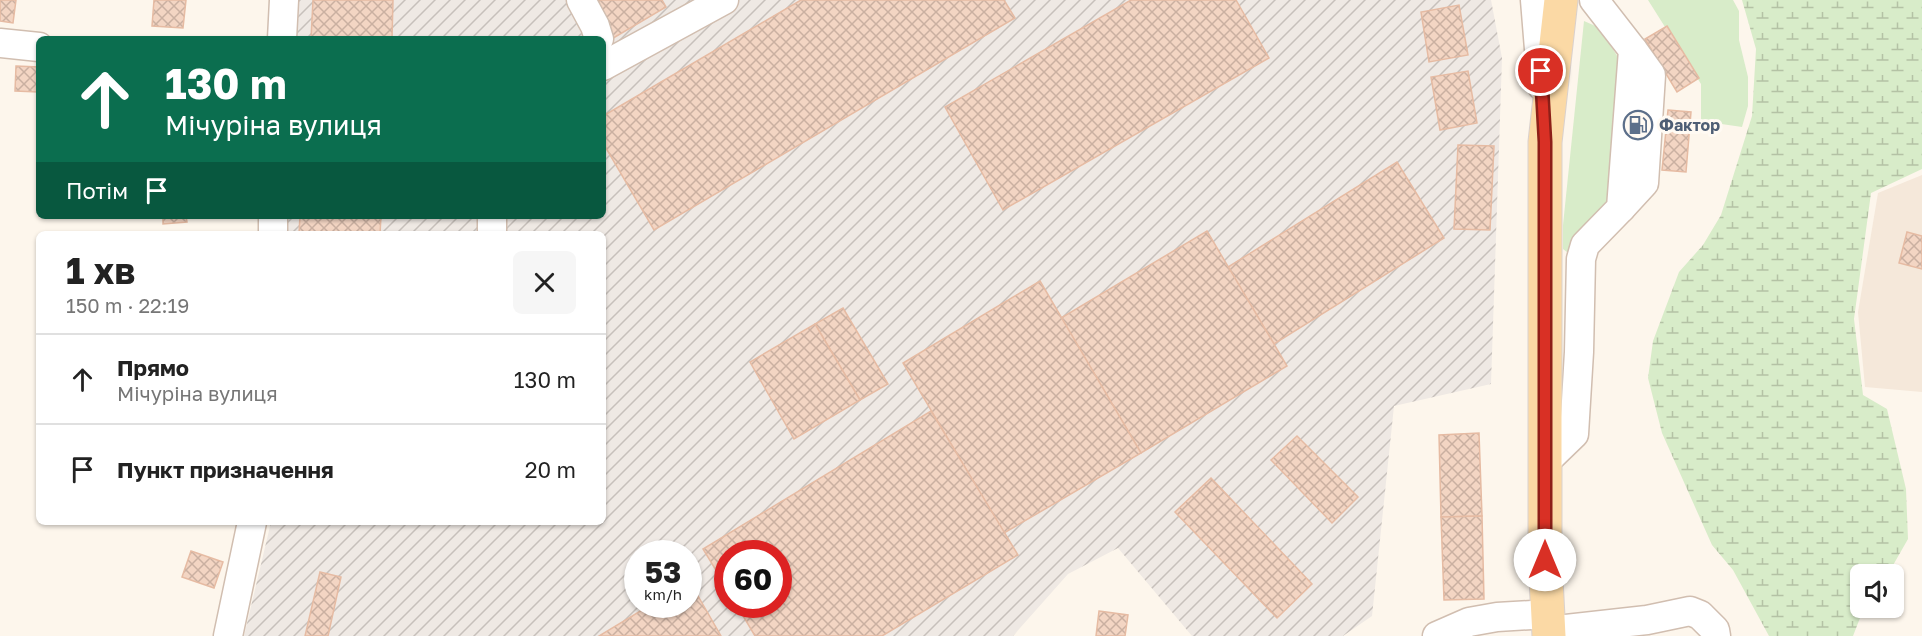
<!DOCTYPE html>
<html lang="uk">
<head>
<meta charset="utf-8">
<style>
  body { margin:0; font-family:"Golos Text",sans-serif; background:#f6f6f6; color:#222; height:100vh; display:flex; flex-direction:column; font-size:22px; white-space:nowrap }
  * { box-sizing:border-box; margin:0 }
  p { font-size:20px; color:#767676 }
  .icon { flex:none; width:33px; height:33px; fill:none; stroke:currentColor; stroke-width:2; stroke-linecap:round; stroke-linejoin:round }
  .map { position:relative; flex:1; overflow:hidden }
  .panel { position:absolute; left:36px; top:231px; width:570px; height:294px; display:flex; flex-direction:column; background:#fff; border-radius:9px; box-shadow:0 2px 4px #0004 }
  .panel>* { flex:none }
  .hud { position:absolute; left:36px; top:36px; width:570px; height:183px; border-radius:9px; box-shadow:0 2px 4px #0004; background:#0b6e4f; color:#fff; overflow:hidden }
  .fabs { position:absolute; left:1850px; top:564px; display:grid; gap:12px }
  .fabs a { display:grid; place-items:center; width:54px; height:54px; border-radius:9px; background:#fff; box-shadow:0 2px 4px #0004; font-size:30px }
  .speed { position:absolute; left:624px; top:540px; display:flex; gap:12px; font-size:30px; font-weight:700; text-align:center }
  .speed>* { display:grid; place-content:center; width:78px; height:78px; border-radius:50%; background:#fff; box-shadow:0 2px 4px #0004; line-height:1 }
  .speed small { font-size:15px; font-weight:400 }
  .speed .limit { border:9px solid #d22; background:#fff; color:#111 }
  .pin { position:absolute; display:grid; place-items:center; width:51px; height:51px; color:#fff; margin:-26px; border:3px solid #fff; border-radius:50%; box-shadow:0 2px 6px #0007 }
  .me { position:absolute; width:66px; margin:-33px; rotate:0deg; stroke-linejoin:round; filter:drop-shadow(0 0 4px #0008) }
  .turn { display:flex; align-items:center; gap:21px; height:126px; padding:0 30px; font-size:27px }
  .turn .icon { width:78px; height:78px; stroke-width:2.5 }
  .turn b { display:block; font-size:42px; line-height:51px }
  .then { display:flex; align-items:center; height:57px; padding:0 30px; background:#0003; gap:12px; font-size:22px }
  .round { display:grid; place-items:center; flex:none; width:63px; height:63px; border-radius:9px; background:#f6f6f6 }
  .summary { display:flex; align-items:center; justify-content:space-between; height:102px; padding:0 30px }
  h1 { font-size:36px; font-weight:700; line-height:45px }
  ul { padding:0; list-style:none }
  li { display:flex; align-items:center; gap:18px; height:90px; padding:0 30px; border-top:2px solid #e0e0e0 }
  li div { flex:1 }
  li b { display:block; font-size:22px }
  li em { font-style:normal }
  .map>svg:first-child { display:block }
  .residential { fill:#f5e8da }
  .industrial { fill:url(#industrial-furrows); fill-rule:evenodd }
  .green { fill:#d8ecc9 }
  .wetland { fill:url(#wetland-marsh) }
  .building { fill:url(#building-cross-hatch); stroke:#e6bba3; stroke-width:1.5 }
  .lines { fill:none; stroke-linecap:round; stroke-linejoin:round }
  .minor-casing { stroke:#d1beb0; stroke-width:31 }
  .major-casing { stroke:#dad1cd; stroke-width:35 }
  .minor { stroke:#fff; stroke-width:28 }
  .major { stroke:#fbd9a5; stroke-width:33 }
  .route-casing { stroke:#8d1f18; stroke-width:15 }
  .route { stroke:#d93025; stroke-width:10 }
  .labels { text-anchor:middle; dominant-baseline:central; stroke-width:6; stroke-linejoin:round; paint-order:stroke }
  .service-label { font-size:16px; font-weight:bold; fill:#4e5e75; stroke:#fffaf3; text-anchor:start }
</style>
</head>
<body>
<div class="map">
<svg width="1922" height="636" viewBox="0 0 1922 636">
  <defs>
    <pattern id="industrial-furrows" width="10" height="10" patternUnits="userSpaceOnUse" patternTransform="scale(1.5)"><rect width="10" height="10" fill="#efe9e4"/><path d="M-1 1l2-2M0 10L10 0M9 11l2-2" fill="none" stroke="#c7c0bb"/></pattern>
    <pattern id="wetland-marsh" width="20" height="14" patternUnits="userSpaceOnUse" patternTransform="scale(1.5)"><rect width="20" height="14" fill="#d8ecc9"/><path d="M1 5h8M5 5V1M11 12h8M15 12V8" fill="none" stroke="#b4c2a5"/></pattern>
    <pattern id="building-cross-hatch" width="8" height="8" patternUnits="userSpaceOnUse" patternTransform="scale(1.5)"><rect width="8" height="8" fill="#f3d5c3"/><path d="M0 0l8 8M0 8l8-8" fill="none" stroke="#cab0a1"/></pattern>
  </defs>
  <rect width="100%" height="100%" fill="#fdf6ec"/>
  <polygon class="residential" points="1922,175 1922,392 1865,387 1858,312 1878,193"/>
  <path class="industrial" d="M 299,0 L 1491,0 L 1502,58 L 1491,384 L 1394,406 L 1372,616 L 1343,636 L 1192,636 L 1118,548 L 1068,574 L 1013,636 L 244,636 L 271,522 L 603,522 L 603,234 L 287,234 L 288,216 L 603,216 L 603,39 L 297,39 ZM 638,554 L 688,554 L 688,604 L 638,604 ZM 728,554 L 778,554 L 778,604 L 728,604 Z"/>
  <g class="green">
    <polygon points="1648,0 1733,0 1739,11 1739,40 1748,77 1748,106 1742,127 1701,121 1701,84"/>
    <polygon points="1584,21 1600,28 1619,59 1610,200 1572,256 1563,249 1563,225"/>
  </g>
  <polygon class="wetland" points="1742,0 1922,0 1922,169 1871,193 1854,319 1863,395 1887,409 1906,489 1908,539 1888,574 1860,574 1860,608 1867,608 1860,618 1853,636 1769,636 1733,570 1712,545 1662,433 1648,378 1653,341 1679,272 1703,245 1721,215 1752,116 1756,49"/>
  <g class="building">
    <polygon points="0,0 16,0 13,23 0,21"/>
    <polygon points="154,0 186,0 183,28 152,26"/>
    <polygon points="313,0 393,0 392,39 311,39"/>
    <polygon points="586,0 662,0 666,7 610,40"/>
    <polygon points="801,0 1004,0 1015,18 654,230 603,143 603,116"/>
    <polygon points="1131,0 1236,0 1269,58 1003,210 945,107"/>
    <polygon points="1459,5 1468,55 1429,62 1421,12"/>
    <polygon points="1667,26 1699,78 1677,92 1645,39"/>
    <polygon points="16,66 39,67 38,92 15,91"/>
    <polygon points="1468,71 1477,123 1440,130 1431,77"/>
    <polygon points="1668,110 1691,112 1686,172 1662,170"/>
    <polygon points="1458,145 1494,146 1490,230 1454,229"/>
    <polygon points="1397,162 1444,238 1274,344 1228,267"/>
    <polygon points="163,216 186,216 187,222 163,224"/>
    <polygon points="300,216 381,216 380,234 299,234"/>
    <polygon points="1207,231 1287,366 1141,453 1061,318"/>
    <polygon points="1907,232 1922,236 1922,269 1899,263"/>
    <polygon points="1040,281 1141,453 1004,533 903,363"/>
    <polygon points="843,308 888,384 860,400 815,324"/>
    <polygon points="815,324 860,400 794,439 750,362"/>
    <polygon points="931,411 1018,555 882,636 755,636 736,604 778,604 778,554 728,554 728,590 703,549"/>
    <polygon points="1479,433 1482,516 1441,517 1439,435"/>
    <polygon points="1297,436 1358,497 1332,523 1271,460"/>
    <polygon points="1211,478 1312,584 1277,618 1175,512"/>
    <polygon points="1482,516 1484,599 1444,600 1441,517"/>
    <polygon points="191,551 223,562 214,588 182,577"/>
    <polygon points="320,572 341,577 328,636 305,636"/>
    <polygon points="690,582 721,636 599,636 652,604 688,604"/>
    <polygon points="1099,611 1128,615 1125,636 1096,636"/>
  </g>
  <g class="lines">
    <g class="minor-casing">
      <g id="minor">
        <polyline points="581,0 595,26 599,39"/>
        <polyline points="1535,0 1542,86"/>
        <polyline points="282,39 284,0"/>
        <polyline points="0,43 39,47"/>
        <polyline points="603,66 724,0"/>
        <polyline points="1621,208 1644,183 1651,75 1633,50"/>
        <polyline points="492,216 492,234"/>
        <polyline points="273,234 273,216"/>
        <polyline points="1545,462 1574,434 1579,352 1581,259 1585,245 1621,208 1633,50 1594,0"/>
        <polyline points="1548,631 1647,620 1690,611 1700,615 1715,630 1716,636"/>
        <polyline points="228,636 252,522"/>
        <polyline points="1437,636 1469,622 1497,617 1548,614"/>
      </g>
    </g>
    <g class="major-casing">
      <polyline id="major" points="1549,636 1545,560 1545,142 1561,0"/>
    </g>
    <use href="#minor" class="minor"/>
    <use href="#major" class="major"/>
  </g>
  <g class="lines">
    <g class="route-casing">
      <polyline id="route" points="1541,71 1545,142 1545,560"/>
    </g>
    <use href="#route" class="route"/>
  </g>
  <defs>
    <g id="fuel-ring" transform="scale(1.5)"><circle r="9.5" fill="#fffaf3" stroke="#5c6f8a" stroke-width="1.5"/><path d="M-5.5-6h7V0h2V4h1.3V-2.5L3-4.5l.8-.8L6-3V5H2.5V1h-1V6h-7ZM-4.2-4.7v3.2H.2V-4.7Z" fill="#5c6f8a"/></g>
  </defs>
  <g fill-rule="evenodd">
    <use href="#fuel-ring" x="1638" y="125"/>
  </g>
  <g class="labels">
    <g class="service-label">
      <text x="1659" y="125">Фактор</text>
    </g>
  </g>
</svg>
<div class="fabs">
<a><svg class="icon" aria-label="sound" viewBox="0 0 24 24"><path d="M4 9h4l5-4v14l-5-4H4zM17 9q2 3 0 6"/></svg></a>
</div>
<div class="speed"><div>53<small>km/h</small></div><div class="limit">60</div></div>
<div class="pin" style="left:1541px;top:71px;background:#d93025"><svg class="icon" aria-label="arrive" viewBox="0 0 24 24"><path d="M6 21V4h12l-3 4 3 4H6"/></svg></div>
<svg class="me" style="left:1545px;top:560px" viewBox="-20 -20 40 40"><circle r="19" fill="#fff"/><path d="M0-13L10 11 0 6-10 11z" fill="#d93025"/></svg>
<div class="hud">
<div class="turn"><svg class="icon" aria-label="ahead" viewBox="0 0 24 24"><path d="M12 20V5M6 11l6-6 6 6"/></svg><div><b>130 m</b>Мічуріна вулиця</div></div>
<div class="then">Потім<svg class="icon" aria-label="arrive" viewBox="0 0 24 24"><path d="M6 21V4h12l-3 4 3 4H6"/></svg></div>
</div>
<section class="panel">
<div class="summary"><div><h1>1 хв</h1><p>150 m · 22:19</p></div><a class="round"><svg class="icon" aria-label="close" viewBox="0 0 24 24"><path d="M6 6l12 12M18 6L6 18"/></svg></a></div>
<ul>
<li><svg class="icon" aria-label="ahead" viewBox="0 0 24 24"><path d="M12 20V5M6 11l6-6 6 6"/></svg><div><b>Прямо</b><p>Мічуріна вулиця</p></div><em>130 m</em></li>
<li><svg class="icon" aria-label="arrive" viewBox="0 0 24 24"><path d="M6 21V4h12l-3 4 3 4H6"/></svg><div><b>Пункт призначення</b></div><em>20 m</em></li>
</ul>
</section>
</div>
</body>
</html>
